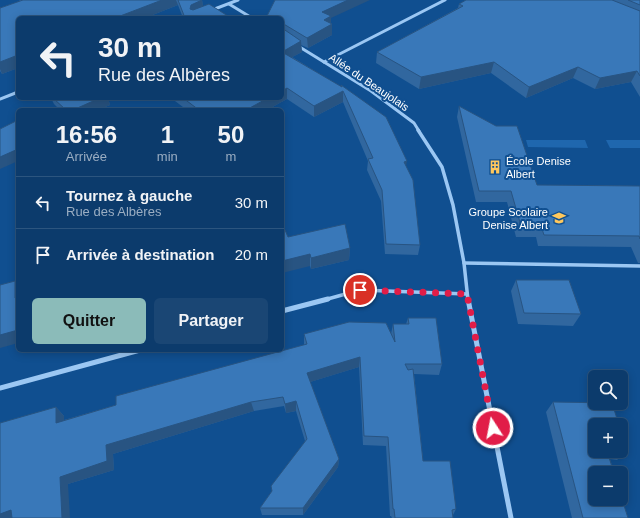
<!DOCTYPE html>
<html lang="fr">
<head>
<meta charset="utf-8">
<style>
  body { margin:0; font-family:Helvetica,sans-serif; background:#1a4674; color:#f1f3f6; height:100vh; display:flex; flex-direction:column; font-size:15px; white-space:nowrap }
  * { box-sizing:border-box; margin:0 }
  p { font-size:13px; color:#9aadc2 }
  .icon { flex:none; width:22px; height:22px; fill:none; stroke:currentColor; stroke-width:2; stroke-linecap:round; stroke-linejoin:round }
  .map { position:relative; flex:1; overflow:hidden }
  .sheet { position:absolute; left:16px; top:108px; width:268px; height:244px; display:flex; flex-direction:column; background:#0c3b6c; border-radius:6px; box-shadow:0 2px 10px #0003,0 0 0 1px #2c557f }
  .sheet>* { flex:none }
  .guide { position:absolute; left:16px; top:16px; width:268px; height:84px; border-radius:6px; box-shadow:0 2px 10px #0003,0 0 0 1px #2c557f; background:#0c3b6c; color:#f1f3f6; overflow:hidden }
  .buttons { position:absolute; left:588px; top:370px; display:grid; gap:8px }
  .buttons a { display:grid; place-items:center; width:40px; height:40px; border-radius:6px; background:#0c3b6c; box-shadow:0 2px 10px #0003,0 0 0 1px #2c557f; font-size:20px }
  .pin { position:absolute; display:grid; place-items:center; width:34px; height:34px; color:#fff; margin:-17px; border:2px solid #fff; border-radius:50%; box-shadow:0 1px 4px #0007 }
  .me { position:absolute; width:44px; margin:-22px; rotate:349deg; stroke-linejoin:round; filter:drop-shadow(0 0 3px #0008) }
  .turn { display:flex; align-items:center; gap:14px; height:84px; padding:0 16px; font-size:18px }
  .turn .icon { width:52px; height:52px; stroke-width:2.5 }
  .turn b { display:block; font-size:28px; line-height:34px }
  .eta { display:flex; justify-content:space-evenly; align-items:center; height:68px; text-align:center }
  .eta b { font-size:24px; font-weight:700; line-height:28px }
  .primary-button { display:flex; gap:8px; margin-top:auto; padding:8px 16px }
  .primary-button a { flex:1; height:46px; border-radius:6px; background:#8bbbb9; color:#111; font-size:16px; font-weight:700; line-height:46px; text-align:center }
  .primary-button a+a { background:#1a4674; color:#f1f3f6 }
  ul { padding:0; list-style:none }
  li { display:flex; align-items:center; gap:12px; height:52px; padding:0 16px; border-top:1px solid #2c557f }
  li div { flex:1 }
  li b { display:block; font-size:15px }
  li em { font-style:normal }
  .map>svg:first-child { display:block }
  .green { fill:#1f67ae }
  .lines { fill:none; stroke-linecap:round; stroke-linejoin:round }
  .street-far2 { stroke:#9bc7f3; stroke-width:3 }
  .street-far1 { stroke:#9bc7f3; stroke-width:3.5 }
  .street { stroke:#9bc7f3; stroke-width:5 }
  .wall { fill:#31679f }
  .shaded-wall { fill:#285482 }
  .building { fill:#3978b9; stroke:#285482 }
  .route { stroke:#e11d48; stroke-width:7; stroke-dasharray:0 12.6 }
  .labels { text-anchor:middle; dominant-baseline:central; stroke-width:4; stroke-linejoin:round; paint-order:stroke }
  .street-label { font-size:11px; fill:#fff; stroke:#104f90 }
  .poi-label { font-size:11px; fill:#fff; stroke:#104f90; text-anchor:start }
</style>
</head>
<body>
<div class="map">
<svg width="640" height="518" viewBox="0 0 640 518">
  <rect width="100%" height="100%" fill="#104f90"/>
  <g class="green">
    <polygon points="526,140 585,140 588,148 528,147"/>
    <polygon points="606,140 640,140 640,148 610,148"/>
  </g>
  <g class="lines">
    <g class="street-far2">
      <polyline points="229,4 252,18"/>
      <polyline points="212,10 238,0"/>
      <polyline points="298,46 371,91 414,123 419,131"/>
      <polyline points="324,62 445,0"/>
      <polyline points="0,99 18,92"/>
    </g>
    <g class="street-far1">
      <polyline points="418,130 442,167 453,205 464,263 468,300"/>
      <polyline points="464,263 640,266"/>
      <polyline points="324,300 360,290 467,294"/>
    </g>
    <g class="street">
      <polyline points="468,299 511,518"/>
      <polyline points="282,311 328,299"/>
      <polyline points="0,388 140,350"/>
    </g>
  </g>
  <g class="wall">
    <polygon points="19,0 202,0 203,6 231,18 183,18 178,5 145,18 18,18 18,68 2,74 0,71 0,8 20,1"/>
    <polygon points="466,0 640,0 640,97 631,82 595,89 573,78 526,98 491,73 419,89 376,63 377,52 458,8 459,4"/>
    <polygon points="282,18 331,18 331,24 332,24 332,35 308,48 301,45 302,52 292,57 341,87 341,85 406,167 420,245 418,255 385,254 381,201 367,170 368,161 343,102 314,117 287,99 267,110 187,110 171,98 282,98"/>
    <polygon points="51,98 108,98 110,105 98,110 60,110 54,104"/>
    <polygon points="459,106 537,185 640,186 640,263 638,263 631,247 538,246 536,237 516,237 507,202 476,202 457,117"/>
    <polygon points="288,237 350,248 349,260 311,269 310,266"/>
    <polygon points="516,280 581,314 573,326 518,324 511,291"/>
    <polygon points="408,318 442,364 439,375 414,374 423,461 456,509 453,515 453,518 392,518 391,516 390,516 386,446 363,445 359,367 310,382 339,459 338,467 303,515 262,515 260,508 272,491 305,441 296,411 286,413 284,406 254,411 113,454 114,470 68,484 56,407 64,416 64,420 116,405 304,345 304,334 391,334 393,324 406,324"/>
    <polygon points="553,402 595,451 627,451 617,460 610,459 628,518 572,518 546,412"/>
  </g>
  <g class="shaded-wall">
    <polygon points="162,0 176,0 178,5 145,18 115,18"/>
    <polygon points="202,0 204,11 193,15 190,9 191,5"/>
    <polygon points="348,0 370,0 331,18 331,25 332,24 332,35 308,48 307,38 322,12"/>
    <polygon points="301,41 302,52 283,62 282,52"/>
    <polygon points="18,55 18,68 2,74 0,69 0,62"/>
    <polygon points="494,62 491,73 419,89 421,77"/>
    <polygon points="578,67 573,78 526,98 529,87"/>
    <polygon points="637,71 631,82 595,89 600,78"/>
    <polygon points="287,88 287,99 267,110 246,110 268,98 282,98 282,91"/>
    <polygon points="343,91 343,102 314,117 314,106"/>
    <polygon points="100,98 108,98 110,105 98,110 73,110"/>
    <polygon points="18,149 18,161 0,169 0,157"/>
    <polygon points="407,161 405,172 404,162"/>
    <polygon points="350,248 349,260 311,269 311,258"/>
    <polygon points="310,254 310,266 282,273 282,261"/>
    <polygon points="15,281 18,286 18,303 15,298"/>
    <polygon points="18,330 18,343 0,348 0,335"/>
    <polygon points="360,357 359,367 307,383 307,373"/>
    <polygon points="296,401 296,411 286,413 285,404"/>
    <polygon points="251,402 254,411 113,454 114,470 68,484 70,518 62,518 60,477 106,445"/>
    <polygon points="56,407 64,416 64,432 56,423"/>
    <polygon points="339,459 338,467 303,515 303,508"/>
    <polygon points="11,510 20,518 0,518 0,514"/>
  </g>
  <g class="building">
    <polygon points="23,0 162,0 115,18 18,18 18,55 0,62 0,8"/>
    <polygon points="178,0 202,0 191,5 190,9 193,10 209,4 231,18 185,18"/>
    <polygon points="275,0 348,0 322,12 331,16 324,20 332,24 307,38 282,23 282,18 266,18"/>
    <polygon points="466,0 612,0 640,11 640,76 637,71 600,78 578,67 529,87 494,62 421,77 377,52 463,6 459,4"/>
    <polygon points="628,0 640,0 640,5"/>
    <polygon points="282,28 301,41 282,52 342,87 341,85 386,117 407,161 404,162 413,180 420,245 386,244 382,190 368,159 373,158 343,91 314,106 287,88 282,91"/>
    <polygon points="53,98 100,98 73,110 66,110"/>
    <polygon points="183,98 268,98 246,110 199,110"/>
    <polygon points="459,106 496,126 517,126 537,185 640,186 640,239 639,236 544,235 541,226 521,226 511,191 479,191"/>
    <polygon points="18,120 18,149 0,157 0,129"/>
    <polygon points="345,224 350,248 311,258 310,254 282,261 282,231 285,230 288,237"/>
    <polygon points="516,280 569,280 581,314 524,313"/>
    <polygon points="15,281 15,298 18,298 18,330 0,335 0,285"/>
    <polygon points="408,318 436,318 442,364 405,364 408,370 413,369 423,461 450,461 456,509 452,510 453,518 395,518 394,509 393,509 388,437 364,436 360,357 307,373 339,459 303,508 260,508 272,491 271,486 307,439 296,401 285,404 283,397 251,402 106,445 107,461 60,477 62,518 12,518 11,510 0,514 0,423 56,407 56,423 116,405 116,396 307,344 304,334 349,322 386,323 395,342 393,324 409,324"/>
    <polygon points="553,402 612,403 619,425 595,425 595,451 607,451 614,473 595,473 595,499 621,499 621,496 628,518 583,518"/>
    <polygon points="621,432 627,451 621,451"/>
  </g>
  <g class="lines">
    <polyline class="route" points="360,290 467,294 493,428"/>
  </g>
  <defs>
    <g id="building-bare" transform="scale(1.08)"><path d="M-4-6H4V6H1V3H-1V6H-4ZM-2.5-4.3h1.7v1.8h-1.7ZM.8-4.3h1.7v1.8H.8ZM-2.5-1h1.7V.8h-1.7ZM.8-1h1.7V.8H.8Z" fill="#ffc85d" stroke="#104f90" stroke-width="2.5" paint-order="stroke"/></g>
    <g id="school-bare" transform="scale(1.08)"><path d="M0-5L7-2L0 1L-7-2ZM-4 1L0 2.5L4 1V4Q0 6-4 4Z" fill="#ffc85d" stroke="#104f90" stroke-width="2.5" paint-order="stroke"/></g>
  </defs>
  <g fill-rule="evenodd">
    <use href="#building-bare" x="495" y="167"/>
    <use href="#school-bare" x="559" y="218"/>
  </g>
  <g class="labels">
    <g class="street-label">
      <text transform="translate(369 82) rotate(34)">Allée du Beaujolais</text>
    </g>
    <g class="poi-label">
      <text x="506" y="161">École Denise<tspan x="506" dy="13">Albert</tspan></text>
      <text x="548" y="212" text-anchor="end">Groupe Scolaire<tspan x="548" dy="13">Denise Albert</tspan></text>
    </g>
  </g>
</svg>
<div class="buttons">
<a><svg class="icon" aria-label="search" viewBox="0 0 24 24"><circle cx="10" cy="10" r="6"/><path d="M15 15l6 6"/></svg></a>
<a>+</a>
<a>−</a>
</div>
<div class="pin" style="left:360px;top:290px;background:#d93025"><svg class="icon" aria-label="arrive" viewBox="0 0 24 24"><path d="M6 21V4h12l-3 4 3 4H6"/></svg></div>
<svg class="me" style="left:493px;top:428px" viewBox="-20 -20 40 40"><circle r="17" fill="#e11d48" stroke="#fff" stroke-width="3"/><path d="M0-11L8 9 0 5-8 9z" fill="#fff"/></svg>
<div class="guide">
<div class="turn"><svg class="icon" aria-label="left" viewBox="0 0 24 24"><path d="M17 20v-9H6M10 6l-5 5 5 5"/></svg><div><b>30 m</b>Rue des Albères</div></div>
</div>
<section class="sheet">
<div class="eta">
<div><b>16:56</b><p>Arrivée</p></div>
<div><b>1</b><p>min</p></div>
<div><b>50</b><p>m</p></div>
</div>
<ul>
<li><svg class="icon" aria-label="left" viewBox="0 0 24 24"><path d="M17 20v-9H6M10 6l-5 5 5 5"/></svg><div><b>Tournez à gauche</b><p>Rue des Albères</p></div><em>30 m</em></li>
<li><svg class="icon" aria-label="arrive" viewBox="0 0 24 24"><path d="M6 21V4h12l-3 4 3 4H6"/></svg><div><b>Arrivée à destination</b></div><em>20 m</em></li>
</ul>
<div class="primary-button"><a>Quitter</a><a>Partager</a></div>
</section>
</div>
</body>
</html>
